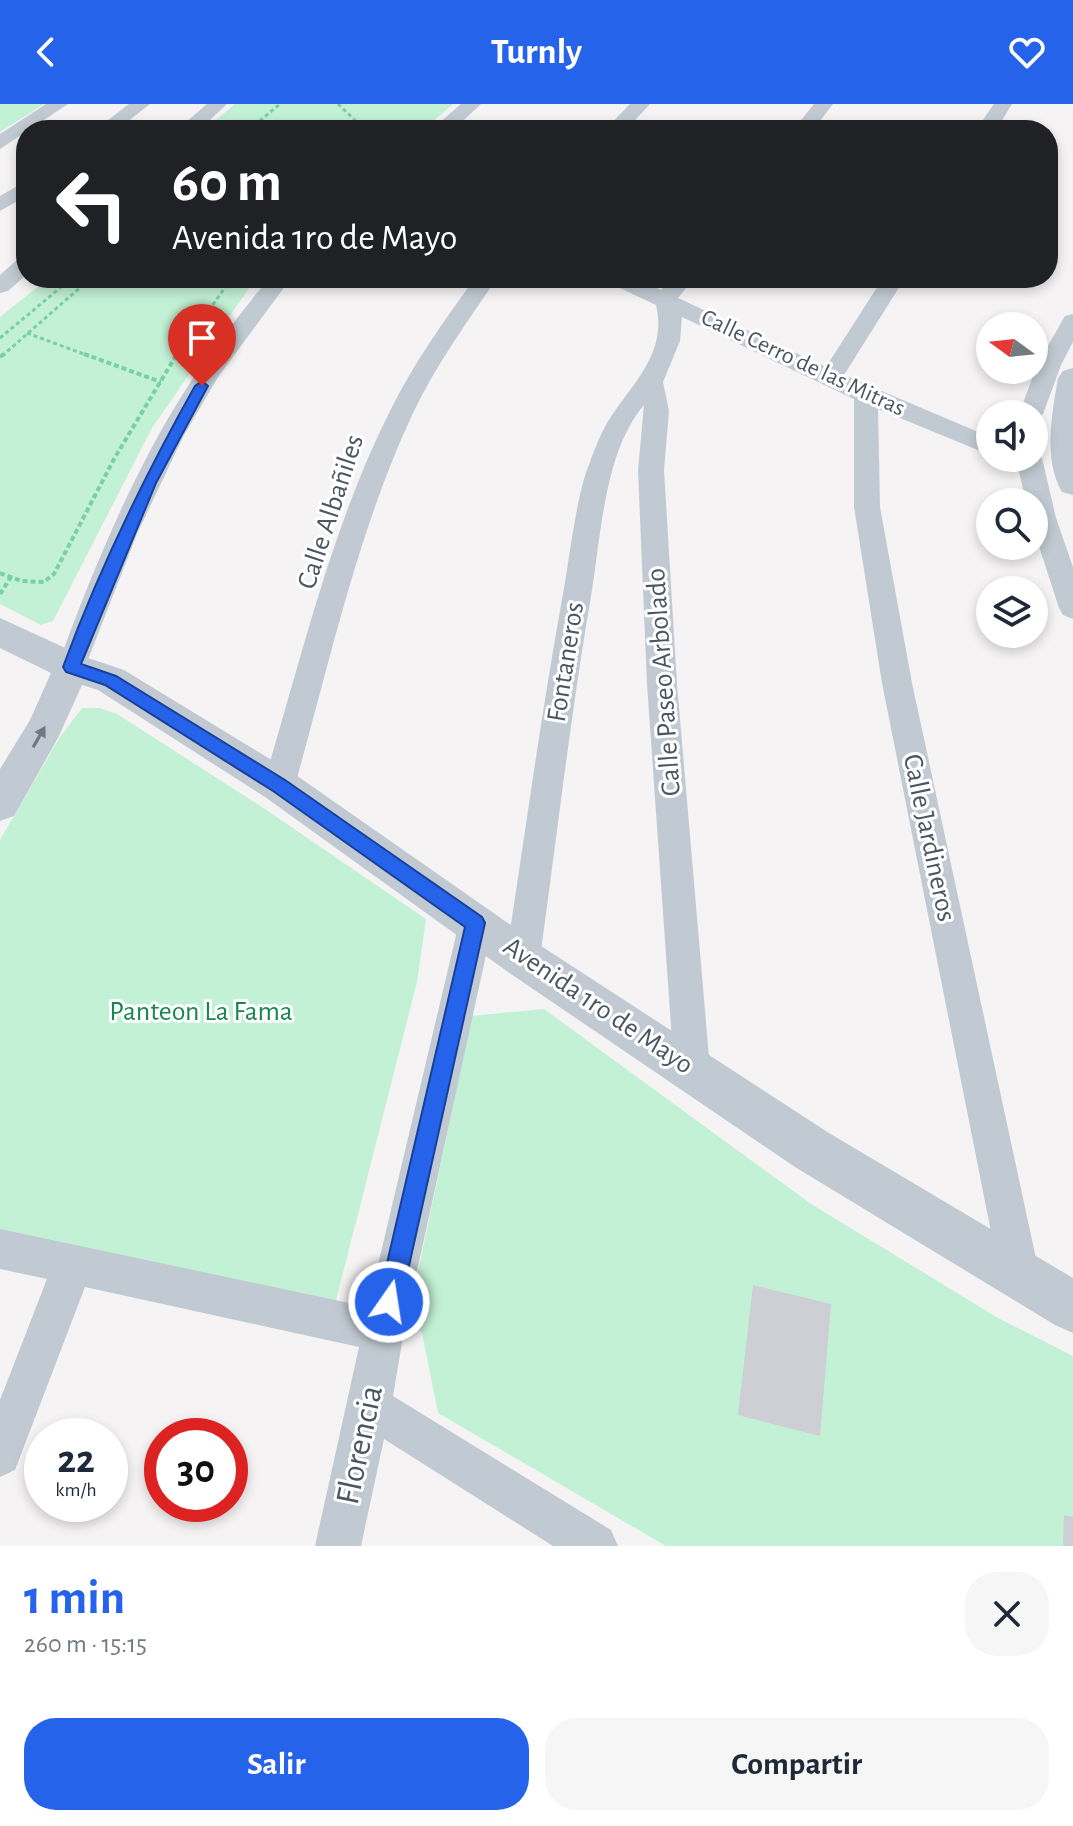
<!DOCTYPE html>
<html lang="es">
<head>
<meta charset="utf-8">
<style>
  body { margin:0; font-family:"Alegreya Sans",sans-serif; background:#f6f6f7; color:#1f2937; height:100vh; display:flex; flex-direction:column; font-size:30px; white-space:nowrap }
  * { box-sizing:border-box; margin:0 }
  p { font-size:26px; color:#747a83 }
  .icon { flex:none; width:44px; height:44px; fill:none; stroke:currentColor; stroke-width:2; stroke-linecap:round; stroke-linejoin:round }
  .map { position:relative; height:1442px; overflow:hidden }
  .side { display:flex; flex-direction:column; background:#fff; flex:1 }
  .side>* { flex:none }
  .guide { position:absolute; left:16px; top:16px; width:1042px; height:168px; border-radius:32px; box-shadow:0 4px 12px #0003; background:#202124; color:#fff; overflow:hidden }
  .needle { width:52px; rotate:285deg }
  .tools { position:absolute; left:976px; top:208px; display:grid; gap:16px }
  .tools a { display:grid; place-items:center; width:72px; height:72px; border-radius:50%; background:#fff; box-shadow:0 4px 12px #0003; font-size:40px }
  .speed { position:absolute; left:24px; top:1314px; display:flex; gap:16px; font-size:40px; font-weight:700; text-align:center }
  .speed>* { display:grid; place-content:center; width:104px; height:104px; border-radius:50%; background:#fff; box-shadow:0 4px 12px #0003; line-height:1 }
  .speed small { font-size:20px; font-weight:400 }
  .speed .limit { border:12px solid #d22; background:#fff; color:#111 }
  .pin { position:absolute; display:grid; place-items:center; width:68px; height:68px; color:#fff; margin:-82px -34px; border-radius:50% 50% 50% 0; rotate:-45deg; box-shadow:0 0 8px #0007 }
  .pin .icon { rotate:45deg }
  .me { position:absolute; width:88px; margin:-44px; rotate:13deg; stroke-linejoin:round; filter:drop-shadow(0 0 6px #0008) }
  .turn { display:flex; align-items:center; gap:28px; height:168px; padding:0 24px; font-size:36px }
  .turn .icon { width:104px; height:104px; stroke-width:2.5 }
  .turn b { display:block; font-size:56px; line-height:68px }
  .round { display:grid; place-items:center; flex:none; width:84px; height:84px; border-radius:32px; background:#f6f6f7 }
  .headline { display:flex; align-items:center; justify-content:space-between; height:136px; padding:0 24px }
  h1 { font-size:48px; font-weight:600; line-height:60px; color:#2563eb }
  .action { display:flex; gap:16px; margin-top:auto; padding:16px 24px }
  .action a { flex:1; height:92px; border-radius:32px; background:#2563eb; color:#fff; font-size:32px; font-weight:600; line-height:92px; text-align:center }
  .action a+a { background:#f6f6f7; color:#1f2937 }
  header { display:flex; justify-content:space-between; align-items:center; height:104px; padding:0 24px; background:#2563eb; color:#fff; font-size:36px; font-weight:600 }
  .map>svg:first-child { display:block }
  .green { fill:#c3f1d5 }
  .building { fill:#cdcfd5 }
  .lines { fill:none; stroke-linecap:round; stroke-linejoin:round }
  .path-far1 { stroke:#7ad0a6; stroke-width:3; stroke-dasharray:4 3; stroke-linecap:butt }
  .path { stroke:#7ad0a6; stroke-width:4; stroke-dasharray:5 3; stroke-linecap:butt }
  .minor { fill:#c1cad2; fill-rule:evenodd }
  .tertiary { fill:#c1cad2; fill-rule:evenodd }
  .oneway { fill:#6e7983 }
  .route { fill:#2563eb; stroke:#184099; stroke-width:2 }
  .labels { text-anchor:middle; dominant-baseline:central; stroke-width:6; stroke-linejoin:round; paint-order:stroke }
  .far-street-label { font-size:24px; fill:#4a5661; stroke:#fff }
  .street-label { font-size:28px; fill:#4a5661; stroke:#fff }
  .park-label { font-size:28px; fill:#17864f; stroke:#fff }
  .near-street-label { font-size:34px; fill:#4a5661; stroke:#fff }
</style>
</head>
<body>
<header><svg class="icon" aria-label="back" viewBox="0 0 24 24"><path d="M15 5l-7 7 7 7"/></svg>Turnly<svg class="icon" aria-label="heart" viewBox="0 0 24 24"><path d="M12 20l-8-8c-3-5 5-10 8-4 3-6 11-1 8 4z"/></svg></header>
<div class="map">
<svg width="1073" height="1442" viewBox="0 0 1073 1442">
  <rect width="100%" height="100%" fill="#f5f3f3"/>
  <g class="green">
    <polygon points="0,0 44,0 0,28"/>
    <polygon points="235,0 453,0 423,26 204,26"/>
    <polygon points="49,174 256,174 152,324 53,517 41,521 0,500 0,213"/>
    <polygon points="82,604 100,604 117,610 262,703 426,815 417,878 333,1208 0,1127 0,736 60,633"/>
    <polygon points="544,905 811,1100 998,1214 1073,1252 1073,1442 666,1442 438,1309 422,1229 408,1215 472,912"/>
  </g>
  <g class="building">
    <polygon points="753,1181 831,1200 820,1332 738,1311"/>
    <polygon points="1064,1411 1073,1413 1073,1442 1063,1442"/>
  </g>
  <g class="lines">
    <g class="path-far1">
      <polyline points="338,0 358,19 359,26"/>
      <polyline points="249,26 280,0"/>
      <polyline points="27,229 89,252"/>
      <polyline points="0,234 72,174"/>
      <polyline points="2,252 91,174"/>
      <polyline points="176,252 232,174"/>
    </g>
    <g class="path">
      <polyline points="84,250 161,278"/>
      <polyline points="0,253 4,250"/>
      <polyline points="0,469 21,477 44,478 54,470 114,355 177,250"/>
      <polyline points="0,490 11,473"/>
    </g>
    <g class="minor">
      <polygon points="46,0 68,0 0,45 0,30"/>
      <polygon points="129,0 150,0 117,26 95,26"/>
      <polygon points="207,0 227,0 199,26 177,26"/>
      <polygon points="461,0 481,0 453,26 431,26"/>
      <polygon points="630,0 650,0 626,26 605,26"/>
      <polygon points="814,0 833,0 813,26 793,26"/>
      <polygon points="994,0 1012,0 996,26 976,26"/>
      <polygon points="26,77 26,92 0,107 0,92"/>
      <polygon points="26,154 26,171 8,187 0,189 0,171 18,155"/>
      <path d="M 269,174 L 291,174 L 218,273 L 183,333 L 137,430 L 82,571 L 72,574 L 62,571 L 57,563 C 93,466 132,369 188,282 C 213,244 241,209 269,174 Z"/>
      <path d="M 475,174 L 497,174 C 467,218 436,261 413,309 C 358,426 330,557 295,681 L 290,690 L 279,694 L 268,690 L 263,681 C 301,556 331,424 390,307 C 413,260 444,217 475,174 Z"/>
      <path d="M 606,174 L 635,174 L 661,186 L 671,174 L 694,174 L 678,194 L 826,263 L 883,174 L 905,174 L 844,271 L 990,333 L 990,351 L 878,305 L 880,403 L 912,579 L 1040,1173 L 1034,1187 L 1020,1193 L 1006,1187 L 1000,1173 L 882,579 L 854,403 L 854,295 L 682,213 L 680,237 L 663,278 L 669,307 L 664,366 L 677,580 L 710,965 L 705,978 L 692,983 L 679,978 L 674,965 L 647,580 L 638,366 L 644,301 C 605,346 601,430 592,486 C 571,608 557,731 540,854 L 535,865 L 523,870 L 511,865 L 506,854 C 524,736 540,618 561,501 C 569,460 573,415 584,375 C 590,357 598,335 607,319 C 630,281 668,251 656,201 L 609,179 Z"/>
      <polygon points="1073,210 1073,238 1061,261 1043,310 1034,317 1034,310 1019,310 1037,261 1065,212"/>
      <polygon points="1034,347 1042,354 1056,414 1073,463 1073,515 1063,511 1059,504 1034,427 1034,398 1026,398 1016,354 1034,354"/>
      <polygon points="476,804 488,808 493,819 404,1227 393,1292 611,1426 618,1442 553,1442 384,1335 361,1442 315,1442 359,1243 85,1183 15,1366 0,1373 0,1296 47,1175 0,1165 0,1125 368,1203 459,819 464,808"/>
    </g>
    <g class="tertiary">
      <path d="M 1073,264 L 1073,391 L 1062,388 C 1043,356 1052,309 1058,274 L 1063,267 Z"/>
      <polygon points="0,514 85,553 124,566 293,669 538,840 829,1029 1073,1174 1073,1229 1055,1221 795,1063 508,868 265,693 98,586 82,581 58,634 14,712 0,717 0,665 30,616 51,569 0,544"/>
    </g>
  </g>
  <defs><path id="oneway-solid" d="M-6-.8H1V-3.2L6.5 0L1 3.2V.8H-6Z" transform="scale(2)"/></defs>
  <use class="oneway" href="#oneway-solid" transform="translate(39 633) rotate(-60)"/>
  <path class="route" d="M 202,277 L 208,282 L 156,379 L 81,560 L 116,572 L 285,676 L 482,813 L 485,819 L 401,1198 L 398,1206 L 389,1209 L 381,1206 L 378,1198 L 465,823 L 273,687 L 105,581 L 66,568 L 63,563 C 99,465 144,373 195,282 Z"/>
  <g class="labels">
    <g class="far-street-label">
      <text transform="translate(803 259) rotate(25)">Calle Cerro de las Mitras</text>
    </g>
    <g class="street-label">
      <text transform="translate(331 408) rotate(-72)">Calle Albañiles</text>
      <text transform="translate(566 558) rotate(-81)">Fontaneros</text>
      <text transform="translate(664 578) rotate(-94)">Calle Paseo Arbolado</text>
      <text transform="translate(929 734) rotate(78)">Calle Jardineros</text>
      <text transform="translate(598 902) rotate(34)">Avenida 1ro de Mayo</text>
    </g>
    <g class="park-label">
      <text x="201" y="908">Panteon La Fama</text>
    </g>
    <g class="near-street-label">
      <text transform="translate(360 1341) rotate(-78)">Florencia</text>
    </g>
  </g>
</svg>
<div class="tools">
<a><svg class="needle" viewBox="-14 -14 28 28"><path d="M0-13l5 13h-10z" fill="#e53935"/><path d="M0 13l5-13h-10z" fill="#747a83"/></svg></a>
<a><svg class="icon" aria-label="sound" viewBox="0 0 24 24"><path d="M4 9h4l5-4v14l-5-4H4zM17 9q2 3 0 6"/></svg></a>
<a><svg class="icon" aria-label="search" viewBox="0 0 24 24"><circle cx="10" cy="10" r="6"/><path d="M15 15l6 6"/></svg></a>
<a><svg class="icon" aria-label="layers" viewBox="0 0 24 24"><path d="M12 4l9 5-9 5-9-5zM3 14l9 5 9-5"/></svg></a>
</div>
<div class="speed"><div>22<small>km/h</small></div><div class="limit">30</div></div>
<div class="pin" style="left:202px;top:282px;background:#d93025"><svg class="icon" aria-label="arrive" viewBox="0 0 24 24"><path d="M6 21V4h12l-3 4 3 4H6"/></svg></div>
<svg class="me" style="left:389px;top:1198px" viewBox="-20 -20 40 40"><circle r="17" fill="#2563eb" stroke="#fff" stroke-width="3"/><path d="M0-11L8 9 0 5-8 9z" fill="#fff"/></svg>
<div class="guide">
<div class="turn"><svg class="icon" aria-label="left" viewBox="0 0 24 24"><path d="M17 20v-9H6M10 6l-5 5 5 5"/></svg><div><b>60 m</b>Avenida 1ro de Mayo</div></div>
</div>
</div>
<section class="side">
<div class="headline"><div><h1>1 min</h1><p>260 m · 15:15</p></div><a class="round"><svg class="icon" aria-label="close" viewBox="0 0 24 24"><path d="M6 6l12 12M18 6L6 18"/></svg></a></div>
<div class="action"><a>Salir</a><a>Compartir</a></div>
</section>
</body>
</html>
